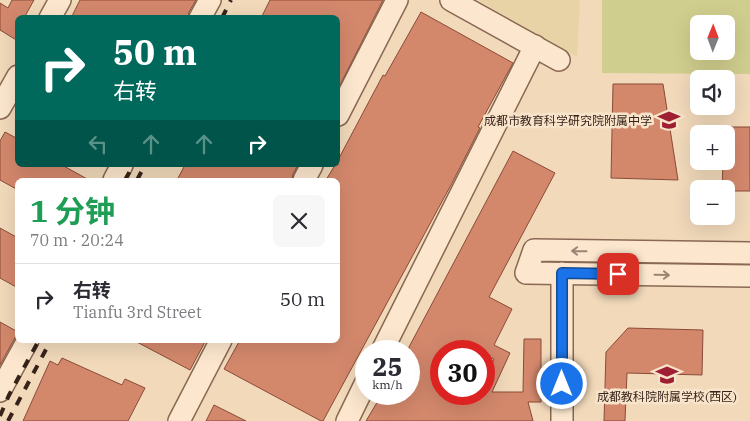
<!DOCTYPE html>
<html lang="zh">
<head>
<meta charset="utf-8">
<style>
  body { margin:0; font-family:"IBM Plex Serif","Noto Sans SC",serif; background:#f7f7f7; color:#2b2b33; height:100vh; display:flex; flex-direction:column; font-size:19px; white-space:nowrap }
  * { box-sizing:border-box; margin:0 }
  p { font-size:16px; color:#7c7c81 }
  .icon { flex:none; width:28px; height:28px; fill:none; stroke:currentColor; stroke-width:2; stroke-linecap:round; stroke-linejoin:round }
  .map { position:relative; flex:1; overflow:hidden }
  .side { position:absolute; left:15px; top:178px; width:325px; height:165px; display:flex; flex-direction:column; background:#fff; border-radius:8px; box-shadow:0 5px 20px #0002 }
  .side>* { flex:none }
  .hud { position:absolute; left:15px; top:15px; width:325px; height:152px; border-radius:8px; box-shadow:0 5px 20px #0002; background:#00695c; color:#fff; overflow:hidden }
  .needle { width:32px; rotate:1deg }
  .controls { position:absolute; left:690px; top:15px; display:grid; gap:10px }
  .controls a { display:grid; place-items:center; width:45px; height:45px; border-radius:8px; background:#fff; box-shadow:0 5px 20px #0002; font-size:25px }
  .speed { position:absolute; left:355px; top:340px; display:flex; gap:10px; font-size:25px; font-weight:700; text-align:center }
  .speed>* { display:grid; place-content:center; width:65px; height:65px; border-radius:50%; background:#fff; box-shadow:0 5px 20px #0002; line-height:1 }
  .speed small { font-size:12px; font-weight:400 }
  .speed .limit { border:8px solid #d22; background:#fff; color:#111 }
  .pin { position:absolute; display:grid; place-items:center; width:42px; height:42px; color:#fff; margin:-21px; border-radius:10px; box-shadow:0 2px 8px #0006 }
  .me { position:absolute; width:55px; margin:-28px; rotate:0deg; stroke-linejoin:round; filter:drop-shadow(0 0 4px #0008) }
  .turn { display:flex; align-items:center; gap:18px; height:105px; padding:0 15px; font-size:22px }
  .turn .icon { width:65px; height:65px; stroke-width:2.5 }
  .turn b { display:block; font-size:35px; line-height:42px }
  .lanes { display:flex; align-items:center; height:48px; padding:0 15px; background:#0003; justify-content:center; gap:25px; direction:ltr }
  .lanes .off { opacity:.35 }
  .round { display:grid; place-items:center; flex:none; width:52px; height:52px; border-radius:8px; background:#f7f7f7 }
  .overview { display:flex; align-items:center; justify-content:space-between; height:85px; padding:0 15px }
  h1 { font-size:30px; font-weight:700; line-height:38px; color:#1e9e55 }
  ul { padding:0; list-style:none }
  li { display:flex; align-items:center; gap:15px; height:70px; padding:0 15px; border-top:1px solid #e1e1e2 }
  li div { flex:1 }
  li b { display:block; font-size:19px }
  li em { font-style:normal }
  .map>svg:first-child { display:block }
  .farmland { fill:#e8d3a7 }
  .green { fill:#d0ce8e; fill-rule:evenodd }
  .building { fill:#d3886c; stroke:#8b4b37; fill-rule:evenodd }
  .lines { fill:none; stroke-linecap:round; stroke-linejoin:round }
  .minor-casing { stroke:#8a6853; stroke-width:24 }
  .minor { stroke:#fce7ce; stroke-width:21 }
  .rail { stroke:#37231a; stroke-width:4; stroke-dasharray:9 9; stroke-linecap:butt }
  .oneway { stroke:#9a8574 }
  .route-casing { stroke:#114b97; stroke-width:12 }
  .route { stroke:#1a73e8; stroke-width:9 }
  .labels { text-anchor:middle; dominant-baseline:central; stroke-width:5; stroke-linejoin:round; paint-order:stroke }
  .poi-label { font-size:12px; fill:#37231a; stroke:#f8e4ca; text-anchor:end }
</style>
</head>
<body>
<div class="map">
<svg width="750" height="421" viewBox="0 0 750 421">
  <rect width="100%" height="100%" fill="#f1d9ba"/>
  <polygon class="farmland" points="479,0 580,0 577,57 478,0"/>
  <path class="green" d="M 602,0 L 750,0 L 750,74 L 602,73 ZM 699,24 L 726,24 L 726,51 L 699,51 Z"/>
  <g class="building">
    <polygon points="12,0 34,0 24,18 18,18 18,41 0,30 0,3 8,8"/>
    <polygon points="80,0 196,0 189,12 188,18 71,18"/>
    <polygon points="270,0 383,0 338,89 338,18 261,18"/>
    <polygon points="421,12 513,63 478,127 480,128 451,185 323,421 321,421 224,369 240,340 338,340 338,180 326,180 335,165 338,165 338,160 383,75 385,76"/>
    <polygon points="613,84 663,84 678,180 611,178"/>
    <polygon points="726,127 750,127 750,191 726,191 726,189 722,189 723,161 726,161"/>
    <polygon points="5,132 18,139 18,165 62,165 89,180 18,180 18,190 0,180 0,141"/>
    <path d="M 513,151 L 555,173 L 489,297 L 512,309 L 494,345 L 510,353 L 492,392 L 523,392 L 524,339 L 541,339 L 541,402 L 528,402 L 533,421 L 366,421 L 382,394 L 409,394 L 409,347 ZM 464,344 L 478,351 L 484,351 L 484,354 L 494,359 L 484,381 L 484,394 L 441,394 L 441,351 L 460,351 Z"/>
    <polygon points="185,165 298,165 293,174 292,180 177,180"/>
    <polygon points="0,228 18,238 18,288 0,278"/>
    <polygon points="0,322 18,332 0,365"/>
    <polygon points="628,328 703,330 702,375 627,373 625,421 604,421 606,352"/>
    <polygon points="133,340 206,340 190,370"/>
    <polygon points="62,358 122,385 125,379 145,388 128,421 23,421 50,361 58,365"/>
    <polygon points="214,405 246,421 206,421"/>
  </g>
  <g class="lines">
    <g class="minor-casing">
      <g id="minor">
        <polyline points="451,0 559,60"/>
        <polyline points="50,18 60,0"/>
        <polyline points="200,18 210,0"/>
        <polyline points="0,108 18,76"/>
        <polyline points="338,115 397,0"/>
        <polyline points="114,180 122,165"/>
        <polyline points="304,180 312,165"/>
        <polyline points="750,253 534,250 526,273 750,276"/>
        <polyline points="562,273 562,421"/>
        <polyline points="382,351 535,46"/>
        <polyline points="0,391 28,340"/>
        <polyline points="179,421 221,340"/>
        <polyline points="347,421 366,382"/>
      </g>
    </g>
    <use href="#minor" class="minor"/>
    <g class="rail">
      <polyline points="222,18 231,0"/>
      <polyline points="125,180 130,171"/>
      <polyline points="137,180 145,165"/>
      <polyline points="0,416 9,395 39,340"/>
      <polyline points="8,421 51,340"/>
    </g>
  </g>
  <defs><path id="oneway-shaft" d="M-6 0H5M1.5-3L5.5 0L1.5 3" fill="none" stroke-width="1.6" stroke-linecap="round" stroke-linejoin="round" transform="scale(1.25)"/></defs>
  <g class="oneway">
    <use href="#oneway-shaft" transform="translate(579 251) rotate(-179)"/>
    <use href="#oneway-shaft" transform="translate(662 275) rotate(1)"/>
  </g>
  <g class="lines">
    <g class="route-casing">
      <polyline id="route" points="562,384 562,273 618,274"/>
    </g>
    <use href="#route" class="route"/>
  </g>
  <defs>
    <g id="school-bare" transform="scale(1.725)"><path d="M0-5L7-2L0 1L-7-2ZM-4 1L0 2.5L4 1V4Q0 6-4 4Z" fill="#9e1e32" stroke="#f8e4ca" stroke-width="2.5" paint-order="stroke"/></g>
  </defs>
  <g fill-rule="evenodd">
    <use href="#school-bare" x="669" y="120"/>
    <use href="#school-bare" x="667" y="375"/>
  </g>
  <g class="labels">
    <g class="poi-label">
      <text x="652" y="120">成都市教育科学研究院附属中学</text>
      <text x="667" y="396" text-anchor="middle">成都教科院附属学校(西区)</text>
    </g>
  </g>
</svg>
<div class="controls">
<a><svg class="needle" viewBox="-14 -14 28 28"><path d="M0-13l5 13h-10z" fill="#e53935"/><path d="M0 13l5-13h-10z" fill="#7c7c81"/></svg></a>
<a><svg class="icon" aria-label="sound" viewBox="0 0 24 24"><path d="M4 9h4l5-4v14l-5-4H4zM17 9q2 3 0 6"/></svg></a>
<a>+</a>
<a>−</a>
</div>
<div class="speed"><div>25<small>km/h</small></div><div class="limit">30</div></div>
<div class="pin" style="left:618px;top:274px;background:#d93025"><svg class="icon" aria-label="arrive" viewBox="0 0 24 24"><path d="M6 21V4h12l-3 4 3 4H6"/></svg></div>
<svg class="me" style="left:562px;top:384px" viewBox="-20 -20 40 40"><circle r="17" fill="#1a73e8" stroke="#fff" stroke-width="3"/><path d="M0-11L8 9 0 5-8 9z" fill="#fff"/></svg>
<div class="hud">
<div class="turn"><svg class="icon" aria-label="right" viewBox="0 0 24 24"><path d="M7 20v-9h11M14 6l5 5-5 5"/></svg><div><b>50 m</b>右转</div></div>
<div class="lanes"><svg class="icon off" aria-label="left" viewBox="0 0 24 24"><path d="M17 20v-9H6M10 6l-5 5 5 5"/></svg><svg class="icon off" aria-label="ahead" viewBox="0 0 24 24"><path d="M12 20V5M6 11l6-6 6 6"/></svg><svg class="icon off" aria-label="ahead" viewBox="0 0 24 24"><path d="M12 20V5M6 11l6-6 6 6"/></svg><svg class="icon" aria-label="right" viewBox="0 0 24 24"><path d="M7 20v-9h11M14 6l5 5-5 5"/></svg></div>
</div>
<section class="side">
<div class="overview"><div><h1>1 分钟</h1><p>70 m · 20:24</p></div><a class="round"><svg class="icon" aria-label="close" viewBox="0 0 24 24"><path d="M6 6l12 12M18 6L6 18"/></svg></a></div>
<ul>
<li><svg class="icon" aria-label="right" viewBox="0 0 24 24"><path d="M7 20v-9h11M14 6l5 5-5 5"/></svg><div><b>右转</b><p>Tianfu 3rd Street</p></div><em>50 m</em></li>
</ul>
</section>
</div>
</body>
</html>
